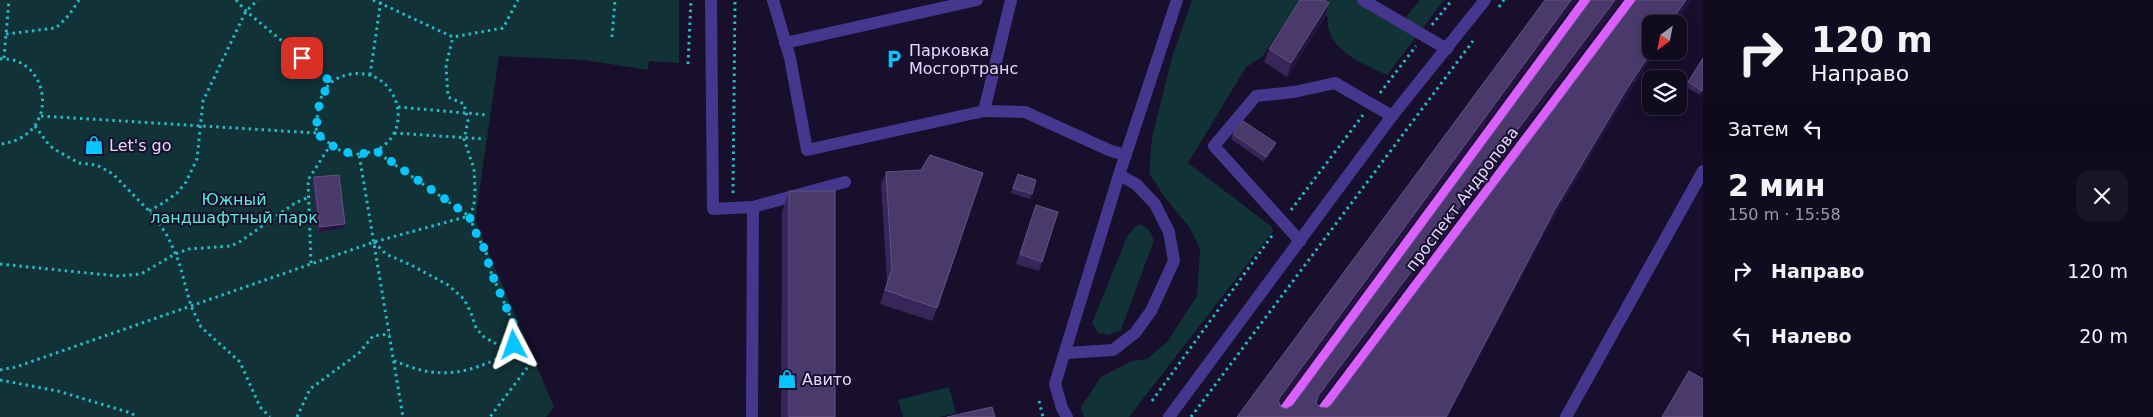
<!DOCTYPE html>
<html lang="ru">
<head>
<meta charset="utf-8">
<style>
  body { margin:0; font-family:"DejaVu Sans",sans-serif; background:#1a1429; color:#f1f3f6; height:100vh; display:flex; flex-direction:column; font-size:19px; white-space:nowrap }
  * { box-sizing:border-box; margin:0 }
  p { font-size:16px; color:#9c9ba5 }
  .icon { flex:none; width:28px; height:28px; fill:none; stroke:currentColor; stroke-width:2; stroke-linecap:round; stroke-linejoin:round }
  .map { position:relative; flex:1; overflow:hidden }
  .sheet { display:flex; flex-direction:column; background:#110b20; width:450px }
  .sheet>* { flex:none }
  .hud { background:#110b20; color:#f1f3f6; overflow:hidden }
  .needle { width:32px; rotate:212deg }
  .fabs { position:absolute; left:1642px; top:15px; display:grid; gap:10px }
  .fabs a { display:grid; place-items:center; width:45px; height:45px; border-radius:10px; background:#110b20; box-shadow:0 2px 12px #0003,0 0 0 1px #302b3e; font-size:25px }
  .pin { position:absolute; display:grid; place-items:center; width:42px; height:42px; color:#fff; margin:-21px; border-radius:10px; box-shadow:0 2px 8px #0006 }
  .me { position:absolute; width:55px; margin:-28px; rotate:356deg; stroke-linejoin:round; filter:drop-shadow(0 0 4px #0008) }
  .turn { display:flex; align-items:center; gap:18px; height:105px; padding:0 25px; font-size:22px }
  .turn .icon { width:65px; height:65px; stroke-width:2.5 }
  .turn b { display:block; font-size:35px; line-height:42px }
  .then { display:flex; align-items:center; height:48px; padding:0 25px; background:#0003; gap:10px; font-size:19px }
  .round { display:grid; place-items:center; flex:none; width:52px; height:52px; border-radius:15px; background:#1a1429 }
  .head { display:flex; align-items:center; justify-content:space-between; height:85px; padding:0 25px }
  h1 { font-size:30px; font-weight:700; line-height:38px }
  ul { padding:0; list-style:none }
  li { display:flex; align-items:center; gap:15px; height:65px; padding:0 25px }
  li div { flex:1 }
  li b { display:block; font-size:19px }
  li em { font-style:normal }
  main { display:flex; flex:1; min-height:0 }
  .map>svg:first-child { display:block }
  .green { fill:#113236 }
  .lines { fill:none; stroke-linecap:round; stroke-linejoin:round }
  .path { stroke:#26bac6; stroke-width:3; stroke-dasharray:2.5 4; stroke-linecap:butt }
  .minor { stroke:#45368e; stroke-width:12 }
  .major { stroke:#d960ff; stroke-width:12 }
  .wall { fill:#38265a }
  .shaded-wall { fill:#231540 }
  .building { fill:#4a3a6c; stroke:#625383 }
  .route { stroke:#05c4ff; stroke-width:9; stroke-dasharray:0 16.2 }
  .labels { text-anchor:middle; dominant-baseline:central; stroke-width:4; stroke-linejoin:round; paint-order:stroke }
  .poi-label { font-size:16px; fill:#e2d9ff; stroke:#170f2b; text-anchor:start }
  .park-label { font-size:16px; fill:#5aead9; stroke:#170f2b }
  .street-label { font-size:16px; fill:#e2d9ff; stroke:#170f2b }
</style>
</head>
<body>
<main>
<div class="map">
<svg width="1703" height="417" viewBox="0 0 1703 417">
  <rect width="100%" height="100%" fill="#170f2b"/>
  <g class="green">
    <polygon points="0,0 679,0 679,63 649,61 648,70 584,60 499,56 475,220 554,407 546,417 0,417"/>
    <polygon points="1192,0 1300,0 1262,57 1246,67 1188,163 1271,226 1273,231 1129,417 1084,417 1081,407 1101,377 1132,361 1147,359 1167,342 1197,296 1200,249 1190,228 1163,195 1149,173 1152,137 1172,57"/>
    <path d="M 1301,0 L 1361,0 L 1402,22 L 1420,0 L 1444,0 L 1387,75 C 1363,64 1324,49 1328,17 Z"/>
    <polygon points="1140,224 1148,229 1154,240 1121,330 1109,335 1098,333 1092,323 1127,237 1134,228"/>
    <polygon points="949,387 956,413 939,417 903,417 898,400"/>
  </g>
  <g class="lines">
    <g class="path">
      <polyline points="236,0 246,11 331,82"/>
      <polyline points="373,0 453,37 503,28 518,0"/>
      <polyline points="1499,7 1504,0"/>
      <polyline points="1432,25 1452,0"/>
      <polyline points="6,34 56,28 69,15 79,0"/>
      <polyline points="612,37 615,0"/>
      <polyline points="4,58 9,0"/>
      <path d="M 0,59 C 50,55 63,137 0,144"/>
      <polyline points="688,64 691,0"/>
      <polyline points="370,75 381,0"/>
      <polyline points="1380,93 1416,46"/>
      <polyline points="398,107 488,115"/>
      <polyline points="41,116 316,133"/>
      <polyline points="35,126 49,145 54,149 79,163 97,165 113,174 155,217 168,237 179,262 191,306 201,327 240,362 260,407 270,417"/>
      <polyline points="394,133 485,139"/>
      <path d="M 359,154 L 352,155 L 337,149 L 316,133 C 318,106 318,80 351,74 C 404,66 420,149 359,154 L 403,417"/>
      <polyline points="733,193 735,0"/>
      <polyline points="1291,210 1363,115"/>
      <polyline points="149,211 163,203 177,193 186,182 197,159 203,101 246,11 258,0"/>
      <polyline points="374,242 386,254 413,266 448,285 464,299 471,313 476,328 484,337 511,352 517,332 490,270 486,252 477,235 469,216 375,151"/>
      <polyline points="311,263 308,180 331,144"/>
      <polyline points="0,264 117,276 141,274 175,254 189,249 231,246 241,241 295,203 309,197"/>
      <path d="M 394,361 C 406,365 419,371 432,372 C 460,376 486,365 511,352 L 530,364 L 490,417"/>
      <polyline points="0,370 16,367 374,242 469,216 474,206 475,189 474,169 464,139 468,121 464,104 448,97 446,65 453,37"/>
      <polyline points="0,380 58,391 131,413 137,417"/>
      <polyline points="1039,401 1043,417"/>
      <polyline points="1152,401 1274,233"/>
      <polyline points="297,417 310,389 359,353 373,336 390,334"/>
      <polyline points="1191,417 1473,41"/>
    </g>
    <g class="minor">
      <polyline points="711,0 713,209 753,207 752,417"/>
      <polyline points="773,0 790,58 807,150 984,111 1011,0"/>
      <polyline points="1363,0 1447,49"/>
      <polyline points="785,43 977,0"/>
      <polyline points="984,111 1025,112 1111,151 1126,155"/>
      <polyline points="753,207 845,182"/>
      <polyline points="1300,241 1214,146 1256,96 1294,92 1335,83 1392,116"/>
      <polyline points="1066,353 1113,350 1135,333 1151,311 1174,261 1169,232 1155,204 1136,184 1119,175"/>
      <polyline points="1067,417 1062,408 1055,384 1119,175 1177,0"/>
      <polyline points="1169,417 1392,116 1485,0"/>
      <polyline points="1566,417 1703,171"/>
    </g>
    <g class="major">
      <polyline points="1280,417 1587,0"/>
      <polyline points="1318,417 1632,0"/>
    </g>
  </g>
  <g class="wall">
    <polygon points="1329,3 1325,17 1287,77 1264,62 1269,49"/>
    <polygon points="1703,58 1703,91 1700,95 1686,87 1688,82"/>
    <polygon points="1233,134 1274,148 1264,162 1231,139"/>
    <polygon points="886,172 937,308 932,321 880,304 887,282 881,185"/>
    <polygon points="1018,174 1036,180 1030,199 1011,193"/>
    <polygon points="314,177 343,229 318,232 312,182"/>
    <polygon points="789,191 835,417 781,417 782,212"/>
    <polygon points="1033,214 1042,262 1039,271 1016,264"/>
  </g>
  <g class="shaded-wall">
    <polygon points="1571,0 1577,0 1272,417 1278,400"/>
    <polygon points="1615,0 1622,0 1312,412 1318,396"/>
    <polygon points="1686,0 1692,0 1675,24 1669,24"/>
    <polygon points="1329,3 1325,17 1287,77 1291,63"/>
    <polygon points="1652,51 1656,51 1620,107 1548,228 1448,417 1446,417 1554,211 1626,90"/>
    <polygon points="1276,143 1274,148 1264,162 1266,157"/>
    <polygon points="345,224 343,229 318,232 320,227"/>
  </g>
  <g class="building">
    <polygon points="1300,0 1324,0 1329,3 1291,63 1269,49"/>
    <polygon points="1545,0 1571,0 1278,400 1281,407 1286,409 1293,405 1591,0 1615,0 1318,396 1316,403 1320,407 1327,408 1331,405 1636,0 1686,0 1669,24 1651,24 1652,51 1626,90 1554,211 1446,417 1237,417"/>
    <polygon points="1703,58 1703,89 1702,91 1688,82"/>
    <polygon points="1243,121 1276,143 1266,157 1233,134"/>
    <polygon points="930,155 983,173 937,308 885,290 892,269 886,172 921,170"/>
    <polygon points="1018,174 1036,180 1032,194 1013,188"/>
    <polygon points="339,175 345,224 320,227 314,177"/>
    <rect x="789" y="191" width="46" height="226"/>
    <polygon points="1036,205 1058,212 1042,262 1020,254"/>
    <polygon points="1689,371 1703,379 1703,417 1662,417"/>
    <polygon points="992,407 995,417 947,417"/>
  </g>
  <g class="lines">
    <path class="route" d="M 302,58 L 331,82 C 317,101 318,111 316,133 L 337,149 L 352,154 L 371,153 L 375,150 L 469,216 L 477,235 L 486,252 L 490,270 L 517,332 L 514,345"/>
  </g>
  <defs>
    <g id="parking-bare" transform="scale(1.5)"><path d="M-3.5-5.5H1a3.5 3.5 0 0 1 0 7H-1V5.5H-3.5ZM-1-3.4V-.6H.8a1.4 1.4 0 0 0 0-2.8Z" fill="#05c4ff" stroke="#170f2b" stroke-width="2.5" paint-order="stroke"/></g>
    <g id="shop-bare" transform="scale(1.5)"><path d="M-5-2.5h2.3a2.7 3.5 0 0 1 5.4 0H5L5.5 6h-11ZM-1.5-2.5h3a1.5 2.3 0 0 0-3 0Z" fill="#05c4ff" stroke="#170f2b" stroke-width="2.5" paint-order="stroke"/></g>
  </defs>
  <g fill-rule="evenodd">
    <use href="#parking-bare" x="894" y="59"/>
    <use href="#shop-bare" x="94" y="145"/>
    <use href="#shop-bare" x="787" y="379"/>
  </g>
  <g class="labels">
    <g class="poi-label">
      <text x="909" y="50">Парковка<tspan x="909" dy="18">Мосгортранс</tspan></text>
      <text x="109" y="145">Let's go</text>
      <text x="802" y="379">Авито</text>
    </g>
    <g class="park-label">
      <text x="234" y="199">Южный<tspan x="234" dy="18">ландшафтный парк</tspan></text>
    </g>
    <g class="street-label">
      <text transform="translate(1462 199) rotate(-53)">проспект Андропова</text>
    </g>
  </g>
</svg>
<div class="fabs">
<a><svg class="needle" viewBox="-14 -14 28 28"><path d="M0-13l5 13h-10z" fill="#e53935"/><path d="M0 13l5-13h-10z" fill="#9c9ba5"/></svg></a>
<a><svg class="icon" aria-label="layers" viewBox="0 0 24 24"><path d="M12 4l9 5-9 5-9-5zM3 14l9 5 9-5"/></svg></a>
</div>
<div class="pin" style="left:302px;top:58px;background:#d93025"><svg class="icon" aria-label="arrive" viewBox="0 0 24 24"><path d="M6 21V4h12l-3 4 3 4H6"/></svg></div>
<svg class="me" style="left:514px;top:345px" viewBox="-20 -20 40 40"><path d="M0-17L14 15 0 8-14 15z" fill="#05c4ff" stroke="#fff" stroke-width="4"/></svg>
</div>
<section class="sheet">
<div class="hud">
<div class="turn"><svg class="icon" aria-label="right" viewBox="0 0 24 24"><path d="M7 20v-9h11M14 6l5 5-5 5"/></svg><div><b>120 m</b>Направо</div></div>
<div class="then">Затем<svg class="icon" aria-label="left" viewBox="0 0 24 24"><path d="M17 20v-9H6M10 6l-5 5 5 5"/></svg></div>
</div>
<div class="head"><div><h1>2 мин</h1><p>150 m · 15:58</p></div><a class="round"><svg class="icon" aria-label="close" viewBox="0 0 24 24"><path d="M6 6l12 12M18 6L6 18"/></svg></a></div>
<ul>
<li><svg class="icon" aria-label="right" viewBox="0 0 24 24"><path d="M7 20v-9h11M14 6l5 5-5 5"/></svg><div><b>Направо</b></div><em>120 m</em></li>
<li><svg class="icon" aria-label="left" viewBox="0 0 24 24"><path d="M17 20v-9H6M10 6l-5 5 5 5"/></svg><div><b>Налево</b></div><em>20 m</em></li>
</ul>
</section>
</main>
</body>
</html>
